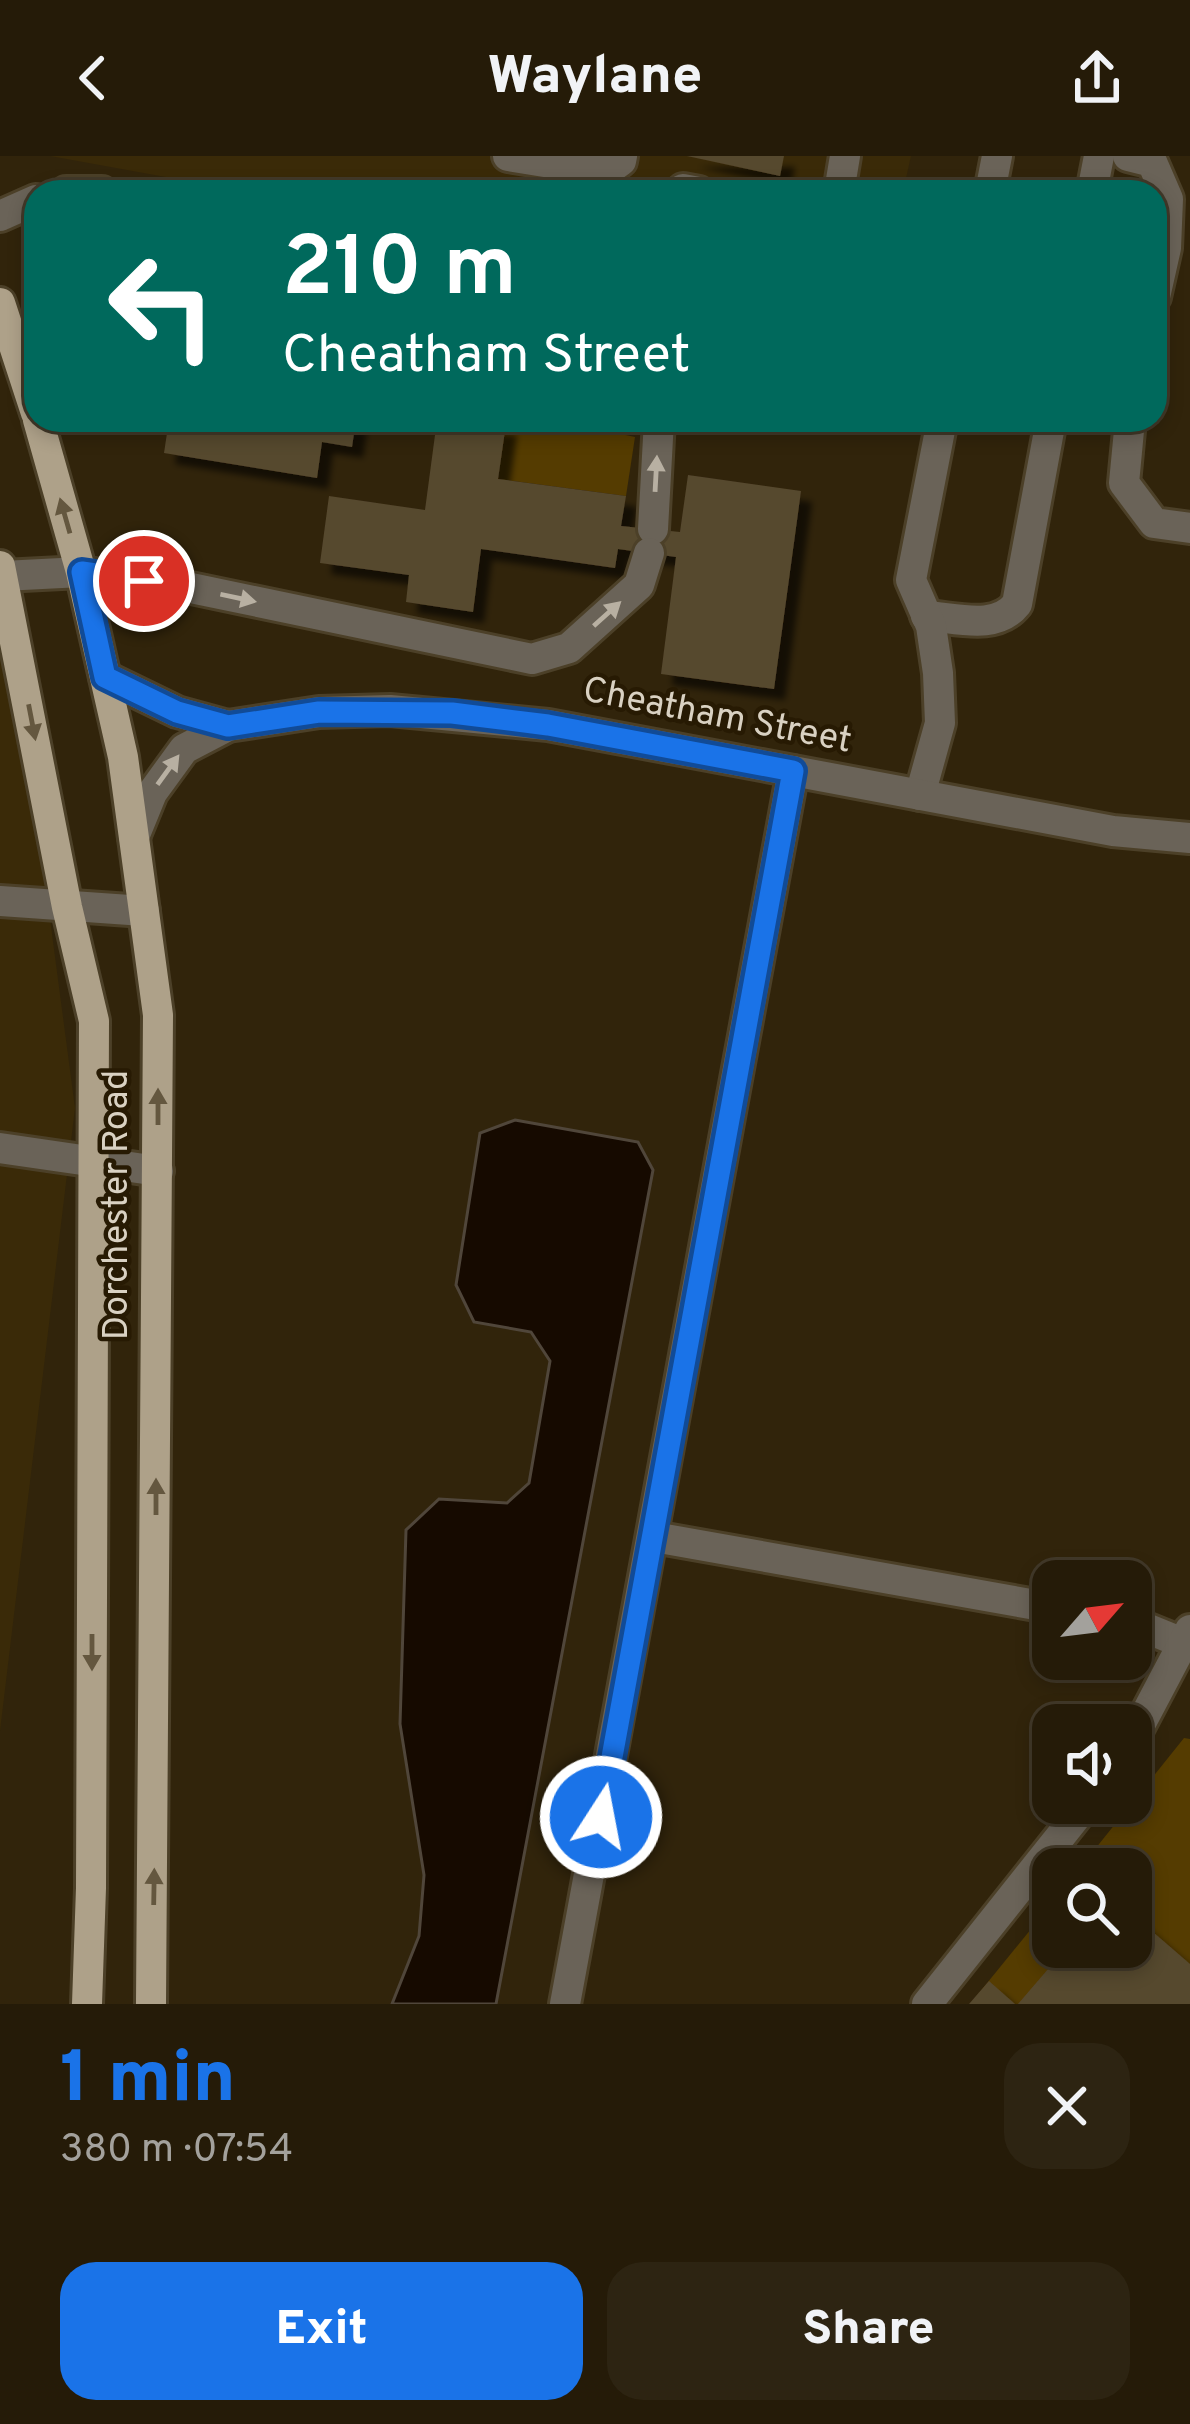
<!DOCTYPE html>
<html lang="en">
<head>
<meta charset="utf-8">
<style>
  body { margin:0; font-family:Overpass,sans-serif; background:#2d2412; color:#f1f3f6; height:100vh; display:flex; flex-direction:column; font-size:45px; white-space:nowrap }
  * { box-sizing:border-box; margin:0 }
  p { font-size:39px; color:#a3a19c }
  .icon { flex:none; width:66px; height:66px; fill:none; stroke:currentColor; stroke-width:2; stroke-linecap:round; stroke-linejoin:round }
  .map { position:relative; height:1848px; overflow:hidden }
  .panel { display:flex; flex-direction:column; background:#251b08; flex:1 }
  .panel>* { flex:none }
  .guide { position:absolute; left:24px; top:24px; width:1143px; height:252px; border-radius:36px; box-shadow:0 6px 18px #0003,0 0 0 3px #423929; background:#00695c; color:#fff; overflow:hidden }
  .needle { width:78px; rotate:62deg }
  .controls { position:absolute; left:1032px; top:1404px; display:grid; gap:24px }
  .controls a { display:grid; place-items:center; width:120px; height:120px; border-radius:24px; background:#251b08; box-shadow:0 6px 18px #0003,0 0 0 3px #423929; font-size:60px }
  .pin { position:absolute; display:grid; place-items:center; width:102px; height:102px; color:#fff; margin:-51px; border:6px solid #fff; border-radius:50%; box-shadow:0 3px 12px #0007 }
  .me { position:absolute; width:132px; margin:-66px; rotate:11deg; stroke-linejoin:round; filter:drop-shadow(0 0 9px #0008) }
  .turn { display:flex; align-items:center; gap:42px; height:252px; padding:0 60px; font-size:54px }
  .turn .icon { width:156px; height:156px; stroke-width:2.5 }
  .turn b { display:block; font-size:84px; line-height:102px }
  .round { display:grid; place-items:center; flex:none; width:126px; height:126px; border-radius:36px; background:#2d2412 }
  .overview { display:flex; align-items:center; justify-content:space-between; height:204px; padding:0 60px }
  h1 { font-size:72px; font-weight:800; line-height:90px; color:#1a73e8 }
  .cta { display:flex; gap:24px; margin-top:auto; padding:24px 60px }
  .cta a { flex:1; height:138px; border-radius:36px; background:#1a73e8; color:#fff; font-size:48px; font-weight:800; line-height:138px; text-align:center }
  .cta a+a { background:#2d2412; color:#f1f3f6 }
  header { display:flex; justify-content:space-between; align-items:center; height:156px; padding:0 60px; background:#251b08; font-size:54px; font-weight:800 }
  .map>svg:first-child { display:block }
  .built { fill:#3a2a08 }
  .green { fill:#553c01 }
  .water { fill:#160a00; stroke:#50463a; stroke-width:3 }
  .building { fill:#56482f; filter:url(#shadow) }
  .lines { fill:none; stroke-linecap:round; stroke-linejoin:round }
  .minor-casing { stroke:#4c4028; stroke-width:36 }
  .major-casing { stroke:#4c4028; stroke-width:36 }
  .minor { stroke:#6a6358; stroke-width:30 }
  .major { stroke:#aea189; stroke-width:30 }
  .oneway { fill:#b8b0a2 }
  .oneway2 { fill:#64573f }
  .route-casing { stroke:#114b97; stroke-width:30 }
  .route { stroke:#1a73e8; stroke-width:21 }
  .labels { text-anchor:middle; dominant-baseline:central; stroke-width:9; stroke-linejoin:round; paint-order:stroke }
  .street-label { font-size:36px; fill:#d9d1c2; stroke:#271a03 }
</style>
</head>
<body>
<header><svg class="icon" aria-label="back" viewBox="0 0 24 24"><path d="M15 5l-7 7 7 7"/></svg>Waylane<svg class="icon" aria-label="share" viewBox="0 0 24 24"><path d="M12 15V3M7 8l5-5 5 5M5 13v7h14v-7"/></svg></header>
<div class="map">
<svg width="1190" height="1848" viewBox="0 0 1190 1848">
  <defs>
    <filter id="shadow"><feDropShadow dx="11" dy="11" stdDeviation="3" flood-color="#0009"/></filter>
  </defs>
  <rect width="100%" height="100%" fill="#31240b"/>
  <g class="built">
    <polygon points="50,0 911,0 903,36 248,36"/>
    <polygon points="0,499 38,672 75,952 0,1575"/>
  </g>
  <g class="green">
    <polygon points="506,264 554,264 635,281 626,340 498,323"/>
    <polygon points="1184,1582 1190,1583 1190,1848 970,1848 1053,1746 1053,1791 1131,1791 1131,1713 1079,1713"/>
  </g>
  <polygon class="water" points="515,964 638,986 653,1014 496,1848 392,1848 419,1780 424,1719 400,1568 406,1374 439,1343 507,1347 529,1327 550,1205 531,1176 474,1166 456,1129 480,977"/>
  <g class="building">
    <polygon points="687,0 784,0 780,20"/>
    <polygon points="169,264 356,264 352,291 322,286 317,322 164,297"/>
    <polygon points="437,264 506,268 498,323 626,340 621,370 680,376 688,319 801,335 774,533 661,518 676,401 618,393 615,412 481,393 473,456 406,446 409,419 320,407 329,340 425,354"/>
    <polygon points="1131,1757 1190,1808 1190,1848 1018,1848 1067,1791 1131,1791"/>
    <polygon points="989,1825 1015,1848 969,1848"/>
  </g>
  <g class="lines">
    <g class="minor-casing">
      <g id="minor">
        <polyline points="508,0 606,16 621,5 622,0"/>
        <polyline points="1128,0 1152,6 1168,43 1166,92 1155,141"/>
        <polyline points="683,33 699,36"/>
        <polyline points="66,36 102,36"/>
        <polyline points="839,36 845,0"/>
        <polyline points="990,36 997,0"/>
        <polyline points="1092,36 1099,0"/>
        <polyline points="0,60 36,44"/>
        <polyline points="1130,264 1124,327 1154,367 1190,372"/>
        <polyline points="653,373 659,264"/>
        <polyline points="3,420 81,416 191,432 532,503 569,492 639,429 649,397"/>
        <path d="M 926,460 C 957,462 996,475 1017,448 L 1051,264"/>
        <polyline points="105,521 177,556 228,570"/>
        <polyline points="920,639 940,567 938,517 931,470 911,424 942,264"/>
        <polyline points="134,681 152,637 184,593 228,570 319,556 390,554 548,569 1113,675 1190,682"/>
        <polyline points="0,745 144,755"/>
        <polyline points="0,992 158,1015"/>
        <polyline points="654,1381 1053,1452"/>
        <polyline points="1131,1466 1190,1490"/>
        <polyline points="1131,1586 1190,1474"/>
        <polyline points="565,1848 793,615"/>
        <polyline points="927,1848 1087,1647"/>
      </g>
    </g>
    <g class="major-casing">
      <g id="major">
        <polyline points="0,147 36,257"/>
        <polyline points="38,264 81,416 123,601 158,859 151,1848"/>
        <polyline points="0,410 67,751 94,865 91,1732 87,1848"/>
      </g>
    </g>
    <use href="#minor" class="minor"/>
    <use href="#major" class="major"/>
  </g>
  <defs><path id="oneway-solid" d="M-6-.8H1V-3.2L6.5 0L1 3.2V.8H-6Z" transform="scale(3)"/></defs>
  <g class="oneway">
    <use href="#oneway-solid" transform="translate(656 318) rotate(-87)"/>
    <use href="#oneway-solid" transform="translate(238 442) rotate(12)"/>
    <use href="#oneway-solid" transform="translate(607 458) rotate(-42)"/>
    <use href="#oneway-solid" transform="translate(168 614) rotate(-54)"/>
  </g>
  <g class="oneway2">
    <use href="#oneway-solid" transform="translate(65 360) rotate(-106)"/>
    <use href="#oneway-solid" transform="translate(32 566) rotate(79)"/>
    <use href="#oneway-solid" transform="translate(158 951) rotate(-90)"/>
    <use href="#oneway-solid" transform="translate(156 1341) rotate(-90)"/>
    <use href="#oneway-solid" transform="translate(92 1496) rotate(90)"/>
    <use href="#oneway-solid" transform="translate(154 1731) rotate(-89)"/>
  </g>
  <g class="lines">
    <g class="route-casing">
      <polyline id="route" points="144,425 82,416 105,521 177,556 228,570 319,556 452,557 548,569 793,615 601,1661"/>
    </g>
    <use href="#route" class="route"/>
  </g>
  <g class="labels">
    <g class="street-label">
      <text transform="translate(717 561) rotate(11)">Cheatham Street</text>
      <text transform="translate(118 1049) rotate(-90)">Dorchester Road</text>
    </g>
  </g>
</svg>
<div class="controls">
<a><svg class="needle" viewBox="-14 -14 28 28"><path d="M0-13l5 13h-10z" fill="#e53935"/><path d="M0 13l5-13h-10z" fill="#a3a19c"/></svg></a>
<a><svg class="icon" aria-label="sound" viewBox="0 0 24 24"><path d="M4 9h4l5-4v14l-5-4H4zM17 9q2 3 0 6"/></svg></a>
<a><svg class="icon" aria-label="search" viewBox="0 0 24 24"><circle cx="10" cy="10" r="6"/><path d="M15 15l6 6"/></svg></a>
</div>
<div class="pin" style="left:144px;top:425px;background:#d93025"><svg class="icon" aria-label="arrive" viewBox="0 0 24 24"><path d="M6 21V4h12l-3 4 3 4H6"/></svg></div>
<svg class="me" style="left:601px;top:1661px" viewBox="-20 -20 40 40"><circle r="17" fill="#1a73e8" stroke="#fff" stroke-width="3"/><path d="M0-11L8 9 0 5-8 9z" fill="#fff"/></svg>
<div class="guide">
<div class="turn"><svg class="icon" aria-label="left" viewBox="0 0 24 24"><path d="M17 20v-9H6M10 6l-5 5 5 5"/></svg><div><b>210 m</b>Cheatham Street</div></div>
</div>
</div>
<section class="panel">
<div class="overview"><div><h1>1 min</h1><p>380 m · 07:54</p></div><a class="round"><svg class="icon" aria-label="close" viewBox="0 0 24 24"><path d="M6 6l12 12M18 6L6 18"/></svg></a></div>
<div class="cta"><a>Exit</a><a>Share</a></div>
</section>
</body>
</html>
